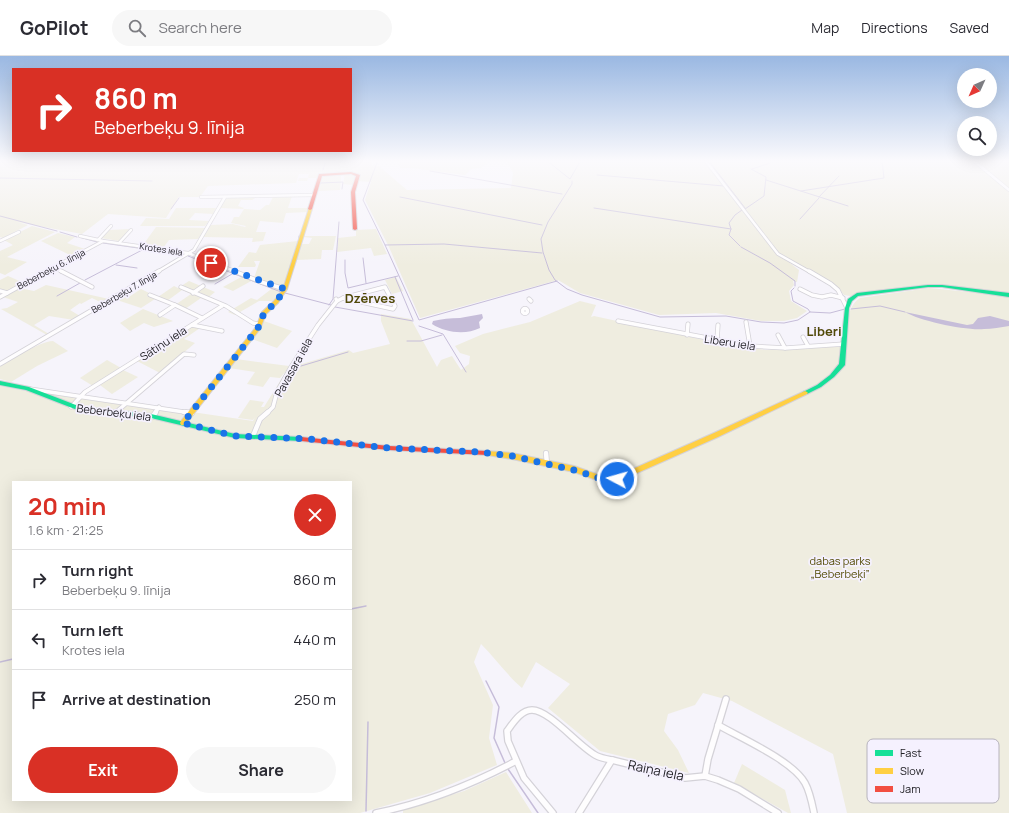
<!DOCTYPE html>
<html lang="en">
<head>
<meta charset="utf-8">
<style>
  body { margin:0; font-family:Manrope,sans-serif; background:#f7f7f7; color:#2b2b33; height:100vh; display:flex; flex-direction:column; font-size:15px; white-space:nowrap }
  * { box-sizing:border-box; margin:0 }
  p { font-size:13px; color:#7c7c81 }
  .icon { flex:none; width:22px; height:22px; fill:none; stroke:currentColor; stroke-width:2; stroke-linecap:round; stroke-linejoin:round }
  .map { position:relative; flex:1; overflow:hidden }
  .side { position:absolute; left:12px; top:425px; width:340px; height:320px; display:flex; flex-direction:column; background:#fff; border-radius:0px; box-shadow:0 4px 16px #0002 }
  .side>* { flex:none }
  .banner { position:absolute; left:12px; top:12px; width:340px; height:84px; border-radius:0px; box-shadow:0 4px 16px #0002; background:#d93025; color:#fff; overflow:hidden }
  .needle { width:26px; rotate:225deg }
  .fabs { position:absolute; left:957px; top:12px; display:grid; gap:8px }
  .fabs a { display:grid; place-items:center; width:40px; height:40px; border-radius:50%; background:#fff; box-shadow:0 4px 16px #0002; font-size:20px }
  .pin { position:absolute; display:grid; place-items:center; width:34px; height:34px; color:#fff; margin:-17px; border:2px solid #fff; border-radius:50%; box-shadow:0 1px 4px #0007 }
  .me { position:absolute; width:44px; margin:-22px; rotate:276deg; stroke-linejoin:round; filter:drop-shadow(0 0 3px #0008) }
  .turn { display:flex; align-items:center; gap:14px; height:84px; padding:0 16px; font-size:18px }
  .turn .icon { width:52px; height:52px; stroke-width:2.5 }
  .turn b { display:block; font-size:28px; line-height:34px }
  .round { display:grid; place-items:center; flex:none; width:42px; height:42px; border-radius:21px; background:#f7f7f7 }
  .head { display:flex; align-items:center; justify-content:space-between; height:68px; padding:0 16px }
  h1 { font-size:24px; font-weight:700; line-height:30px; color:#d93025 }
  .primary-button { display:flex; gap:8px; margin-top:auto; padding:8px 16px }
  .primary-button a { flex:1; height:46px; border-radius:24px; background:#d93025; color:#fff; font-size:16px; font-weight:700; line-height:46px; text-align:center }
  .primary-button a+a { background:#f7f7f7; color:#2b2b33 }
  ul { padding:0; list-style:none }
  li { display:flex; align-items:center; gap:12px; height:60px; padding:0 16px; border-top:1px solid #e1e1e2 }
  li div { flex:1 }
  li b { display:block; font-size:15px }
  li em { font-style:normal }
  header { display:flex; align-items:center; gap:24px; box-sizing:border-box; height:56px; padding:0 20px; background:#fff; border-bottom:1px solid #e1e1e2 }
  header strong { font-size:19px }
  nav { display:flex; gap:22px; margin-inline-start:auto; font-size:14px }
  .search { width:280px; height:36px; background:#f7f7f7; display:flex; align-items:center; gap:10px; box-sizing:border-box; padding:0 14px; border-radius:22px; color:#7c7c81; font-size:15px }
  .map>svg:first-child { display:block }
  .green { fill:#efede0; fill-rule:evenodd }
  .water { fill:#c6bdd9 }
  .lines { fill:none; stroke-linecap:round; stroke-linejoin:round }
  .stream-far1 { stroke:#c6bdd9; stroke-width:1 }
  .stream { stroke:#c6bdd9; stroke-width:1.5 }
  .street-far3-casing { stroke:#d4d2d8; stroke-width:4 }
  .street-far2-casing { stroke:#d4d2d8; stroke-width:5 }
  .street-far1-casing { stroke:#d4d2d8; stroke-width:6 }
  .street-casing { stroke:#d4d2d8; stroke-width:8 }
  .fast-casing { stroke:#d4d2d8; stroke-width:2 }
  .slow-casing { stroke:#d4d2d8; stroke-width:2 }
  .jam-casing { stroke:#d4d2d8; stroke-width:2 }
  .street-far3 { stroke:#fefdfe; stroke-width:2.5 }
  .street-far2 { stroke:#fefdfe; stroke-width:3.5 }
  .street-far1 { stroke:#fefdfe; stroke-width:4.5 }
  .street { stroke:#fefdfe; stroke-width:5.5 }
  .fast { fill:#16e098; fill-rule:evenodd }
  .slow { fill:#ffcf43; fill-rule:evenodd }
  .jam { fill:#f24e42; fill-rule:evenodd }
  .route { stroke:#1a73e8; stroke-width:7; stroke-dasharray:0 12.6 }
  .labels { text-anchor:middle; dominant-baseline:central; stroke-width:3.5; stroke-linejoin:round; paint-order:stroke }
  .far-street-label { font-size:9px; fill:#222126; stroke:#f5f1fe }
  .street-label { font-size:11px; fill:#222126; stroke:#f5f1fe }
  .park-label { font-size:11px; fill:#524a03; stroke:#f5f1fe }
  .quarter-label { font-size:13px; font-weight:bold; fill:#514a09; stroke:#f5f1fe }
  .near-street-label { font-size:13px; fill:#222126; stroke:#f5f1fe }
  .key { fill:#f5f1fe; stroke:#b6b3bd; stroke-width:1 }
  .key-label { font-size:11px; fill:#222126 }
</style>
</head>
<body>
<header>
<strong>GoPilot</strong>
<div class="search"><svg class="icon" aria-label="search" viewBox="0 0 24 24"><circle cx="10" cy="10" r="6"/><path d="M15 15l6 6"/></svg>Search here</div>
<nav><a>Map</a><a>Directions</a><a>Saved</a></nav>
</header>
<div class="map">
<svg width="1009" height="757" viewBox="0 0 1009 757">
  <rect width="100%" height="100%" fill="#f6f4fb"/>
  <g class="green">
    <path d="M 0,104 L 372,104 L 372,109 L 379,110 L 407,134 L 511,132 L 513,117 L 506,104 L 1009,104 L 1009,238 L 941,229 L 919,229 L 865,236 L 850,240 L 844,239 C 833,222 810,216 793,206 L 790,207 L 799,214 L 797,226 L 793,225 L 794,229 L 789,235 L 791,245 L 807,255 L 797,262 L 784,265 L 761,265 L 716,257 L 659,259 L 580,237 L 558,224 L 420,262 L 389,191 L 365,144 L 371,126 L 356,125 L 354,129 L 343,128 L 345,118 L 321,118 L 318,122 L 308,122 L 307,125 L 298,125 L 299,122 L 308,122 L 309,118 L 299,118 L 296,127 L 208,130 L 200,141 L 179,141 L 166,162 L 108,158 L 82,178 L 17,166 L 28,169 L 3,182 L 0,181 Z"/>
    <polygon points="402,104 489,104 481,112 471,113 465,119 412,112 400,112 399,108 403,105"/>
    <polygon points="323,119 341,119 340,134 319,135"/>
    <polygon points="292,140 288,152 309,152 308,156 286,157 283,167 260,165 256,176 266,176 263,185 252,186 253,182 203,181 211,169 233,168 245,171 246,170 231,167 234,161 239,161 244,153 260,154 266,149 269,149 273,141"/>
    <polygon points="257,141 252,144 241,144 238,150 244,152 243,153 220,152 225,143 228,142"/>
    <polygon points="176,152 216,152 213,158 195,157 189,164 209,165 205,170 140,170 146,162 169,163"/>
    <polygon points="32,170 55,176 7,201 27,206 5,219 0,217 0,195 13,189 4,184"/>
    <polygon points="156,171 206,172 198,183 169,184 163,192 143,189"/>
    <polygon points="131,173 119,185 101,182 109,174"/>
    <polygon points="376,173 387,198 374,200 371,192 337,196 338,182 356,180 356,174"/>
    <polygon points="58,177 75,181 67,187 85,193 72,200 41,185"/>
    <polygon points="304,180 336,180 333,194 322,194 321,203 296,204 301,188 309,188 312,182 304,181"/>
    <polygon points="298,185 283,232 254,222 260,205 254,205 256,209 255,211 238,211 249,196 256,197 260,189"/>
    <polygon points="8,220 24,227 6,236 0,234 0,224"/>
    <polygon points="243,220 253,224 233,235 223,231"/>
    <polygon points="396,221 403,235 392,238 385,224"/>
    <polygon points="189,225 215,236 205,244 201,242 185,253 175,249 191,238 182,234 167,245 158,241 174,230 178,232"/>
    <polygon points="46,229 109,243 102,247 92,242 81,248 80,247 70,254 80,260 74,264 49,260 34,269 49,278 47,279 1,253 7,252 18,246 3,241 19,232 34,235"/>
    <polygon points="274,231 281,234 273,245 259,245 235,259 228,256 251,242 257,244"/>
    <path d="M 929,232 L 1009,240 L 1009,757 L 847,757 L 833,698 L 732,645 L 703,637 L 695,649 L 668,658 L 664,675 L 678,694 L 689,717 L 600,695 L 548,652 L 570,628 L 536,606 L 522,632 C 507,619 495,602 481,588 L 474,606 L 493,649 L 489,682 L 497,709 L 430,737 L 360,757 L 0,757 L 0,330 L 32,336 L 43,334 L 253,365 L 255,361 L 253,364 L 238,362 L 250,344 L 264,346 L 261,351 L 264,351 L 287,314 L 280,322 L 270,321 L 263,331 L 247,328 L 255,316 L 229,312 L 236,303 L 289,310 L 288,312 L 349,294 L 353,297 L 390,288 L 381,265 L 381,258 L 411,263 L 437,311 L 441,304 L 452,300 L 461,314 L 469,308 L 470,300 L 460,297 L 455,290 L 483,278 L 530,266 L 580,245 L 596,249 L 591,261 L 594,260 L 709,285 L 766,294 L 836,289 L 838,291 L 847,289 C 848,274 845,251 860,242 ZM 13,426 L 351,426 L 351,744 L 13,744 Z"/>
    <polygon points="141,233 149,237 147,240 155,243 141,252 114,243 124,237 129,241"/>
    <polygon points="143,253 173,265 154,271 144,267 130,275 120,267"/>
    <polygon points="264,265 292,275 277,292 252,283"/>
    <polygon points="192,270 200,272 184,283 195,287 160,317 137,305"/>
    <path d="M 53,285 L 68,295 L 37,310 L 11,326 L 0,323 L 0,310 C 12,303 39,286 53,285 Z"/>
    <polygon points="107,304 121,312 93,330 80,322"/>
    <polygon points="123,314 138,321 112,338 100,329"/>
    <polygon points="742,708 785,734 791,757 788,757 734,727"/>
    <polygon points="506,716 532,757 403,757 403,754 464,735"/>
  </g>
  <g class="water">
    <path d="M 905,256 L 967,269 L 973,268 L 978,262 L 990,260 L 1009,265 L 1009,270 C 1001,271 992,273 984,273 C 967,275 920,265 905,256 Z"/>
    <path d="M 482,258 L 483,262 L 479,266 L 480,272 C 466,279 446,277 432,268 L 433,265 C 442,263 450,262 460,262 C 467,261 475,259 482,258 Z"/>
  </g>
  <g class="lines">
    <g class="stream-far1">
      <polyline points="378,104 363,144 385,189"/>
      <polyline points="546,104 570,123 581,104"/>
      <polyline points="708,104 745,152"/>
      <polyline points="752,113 770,107 771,104"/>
      <polyline points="323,114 326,104"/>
      <polyline points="430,115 562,138"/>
      <polyline points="597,119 724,130"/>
      <polyline points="0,122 152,125"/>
      <polyline points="766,124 848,150"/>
      <polyline points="572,125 572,128 548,166 541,183 543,196 549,214 555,224 567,233 582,239 660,261 726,260 761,266 784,267 798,264 810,256"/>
      <polyline points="321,127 343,126 342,133"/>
      <polyline points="801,135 884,122 882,104"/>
      <polyline points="400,141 542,169"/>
      <polyline points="819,141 839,120"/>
      <polyline points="594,152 731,173"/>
      <polyline points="171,153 179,142"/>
      <polyline points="745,153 764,140 766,121 751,113"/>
      <polyline points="0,160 57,175"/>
      <polyline points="800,163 819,142"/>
      <polyline points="60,176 77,181"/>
      <polyline points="299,180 299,182"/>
      <polyline points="79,181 97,186"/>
      <polyline points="103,187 152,194"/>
      <polyline points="740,190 729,179 731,173 729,167 735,159 742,154"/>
      <polyline points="741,191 770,207 795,225 795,230"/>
      <polyline points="156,194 183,199"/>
      <polyline points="542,197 444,188 385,189 419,264 557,225"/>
      <polyline points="188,200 281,236"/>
      <polyline points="363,202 366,227"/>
      <polyline points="345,204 345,217 348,232 398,220"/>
      <polyline points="116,209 137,212"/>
      <polyline points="395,221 413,264"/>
      <polyline points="85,224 144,193"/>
      <polyline points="215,228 232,218"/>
      <polyline points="794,232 791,235 793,245 808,253 810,256 830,257 845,253"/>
      <polyline points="285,237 331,249"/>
      <polyline points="57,240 80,227"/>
      <polyline points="329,249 333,243 339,166"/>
      <polyline points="335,251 413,265"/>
      <polyline points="851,253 880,250 905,256"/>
      <polyline points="419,270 443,278 466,316"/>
      <polyline points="407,285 421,285 442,279"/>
      <polyline points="291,313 348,296"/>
      <polyline points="280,338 281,332"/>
    </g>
    <g class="stream">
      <polyline points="351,553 366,550"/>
      <polyline points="0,606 13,603"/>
      <polyline points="486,625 499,651 494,682 505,707"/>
      <polyline points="508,713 538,757"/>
      <polyline points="366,755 368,666"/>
    </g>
    <g class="street-far3-casing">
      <g id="street-far3">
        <polyline points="705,104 778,198 810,216"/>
        <polyline points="973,104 1009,134"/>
        <polyline points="201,141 314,139"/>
        <polyline points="80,180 103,185 188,197 237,216"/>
        <polyline points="98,184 111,170"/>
        <polyline points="0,185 19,176"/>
        <polyline points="119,187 131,174"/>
        <polyline points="54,212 63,216"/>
        <polyline points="45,216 103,185"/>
        <polyline points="157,216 194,194 225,141"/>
      </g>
    </g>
    <g class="street-far2-casing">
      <g id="street-far2">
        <polyline points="61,215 92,231"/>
        <polyline points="234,215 261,226 285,233"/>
        <polyline points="809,215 831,228 838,234 847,252"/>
        <polyline points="181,231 226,250 253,267 259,268"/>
        <polygon points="385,231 395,250 393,253 343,242"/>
        <polyline points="800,233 812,239 822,241 831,239 843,242"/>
        <polyline points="0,235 7,237"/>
        <polyline points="193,237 203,230"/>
        <polyline points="150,239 175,249"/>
        <polyline points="0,241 47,215"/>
        <polyline points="529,243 531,245"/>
        <polyline points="337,245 343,242"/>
        <circle cx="525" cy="255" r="2.5"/>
        <polyline points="160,259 175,249 202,262"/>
        <polyline points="618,265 750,290 786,292 844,288"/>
        <polyline points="746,266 750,290"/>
        <polyline points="192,269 222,275"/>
        <polyline points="687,279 688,268"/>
        <polyline points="778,279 785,292"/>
        <polyline points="803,281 808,290"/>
        <polyline points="717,284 718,269"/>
        <polyline points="0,308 159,215"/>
        <polyline points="30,333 191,357"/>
        <polyline points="71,351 85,336 222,250"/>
        <polyline points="115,357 184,298 194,299"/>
        <polyline points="155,357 159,351"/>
        <polyline points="267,357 273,351 277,336 291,311 318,269 337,245 336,243"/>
      </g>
    </g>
    <g class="street-far1-casing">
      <g id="street-far1">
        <polyline points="184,356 192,357"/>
        <polyline points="115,357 116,356"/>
        <polyline points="152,361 156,356"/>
        <polyline points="253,380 260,363 268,356"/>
        <polyline points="546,397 547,408"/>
      </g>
    </g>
    <g class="street-casing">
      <g id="street">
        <path d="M 718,669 C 741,682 793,705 805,727 C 810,736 812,747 814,757"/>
        <polyline points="705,720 708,703 726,643"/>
        <path d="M 376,757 C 426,747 471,729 516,705"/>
        <path d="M 553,757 L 524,722 L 508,685 L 507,675 C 513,667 521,654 532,654 C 550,654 580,692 597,700 C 601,702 607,703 612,704"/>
        <polyline points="579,757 612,704 685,722 705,720 718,724 739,733 778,757"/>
      </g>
    </g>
    <g class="fast-casing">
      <g id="fast">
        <polygon points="928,229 942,229 1009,237 1009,241 942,231 928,231 858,240 852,245 849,252 845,309 834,321 821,331 807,338 803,338 802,337 803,336 817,329 830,319 839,308 845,252 848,243 857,237"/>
        <polygon points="0,325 29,331 81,351 151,358 235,378 301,381 303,381 304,383 303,385 301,385 235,382 151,362 80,355 26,334 0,329"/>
      </g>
    </g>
    <g class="slow-casing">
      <g id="slow">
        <polygon points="309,152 312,153 287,233 278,247 266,258 260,273 185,369 181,369 180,367 181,365 256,271 262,256 274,245 283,233"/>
        <polygon points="805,335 807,336 808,337 807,338 718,381 617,426 602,426 574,416 512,403 487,399 485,399 484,397 485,395 487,395 512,397 574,410 602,420 617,420 714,377"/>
      </g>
    </g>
    <g class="jam-casing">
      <g id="jam">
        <polygon points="351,116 360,119 355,136 357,173 355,174 353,173 351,136 356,120 351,118 322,120 312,153 310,154 308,153 319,118"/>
        <polygon points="299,381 301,381 389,390 487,395 489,395 490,397 489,399 487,399 389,394 301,385 299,385 298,383"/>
      </g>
    </g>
    <use href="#street-far3" class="street-far3"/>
    <use href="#street-far2" class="street-far2"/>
    <use href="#street-far1" class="street-far1"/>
    <use href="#street" class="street"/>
    <use href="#fast" class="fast"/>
    <use href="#slow" class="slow"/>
    <use href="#jam" class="jam"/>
  </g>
  <linearGradient id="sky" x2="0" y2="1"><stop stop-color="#9ab8e2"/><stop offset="0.5" stop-color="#fbfafd"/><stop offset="1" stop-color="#fbfafd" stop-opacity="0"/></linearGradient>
  <rect width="1009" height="210" fill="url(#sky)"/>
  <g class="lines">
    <polyline class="route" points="211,207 285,233 276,246 264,257 258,272 183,367 235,380 310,383 388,392 480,396 512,400 574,414 602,423 617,423"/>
  </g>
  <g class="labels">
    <g class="far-street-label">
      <text transform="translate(161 193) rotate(9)">Krotes iela</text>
      <text transform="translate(51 213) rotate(-28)">Beberbeķu 6. līnija</text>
      <text transform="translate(124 236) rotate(-30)">Beberbeķu 7. līnija</text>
    </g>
    <g class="street-label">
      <text transform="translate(730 286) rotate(9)">Liberu iela</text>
      <text transform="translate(163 287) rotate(-33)">Sātiņu iela</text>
      <text transform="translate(293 311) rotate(-61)">Pavasara iela</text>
      <text transform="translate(114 356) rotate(7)">Beberbeķu iela</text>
    </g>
    <g class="park-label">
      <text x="840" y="504">dabas parks<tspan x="840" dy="13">„Beberbeķi”</tspan></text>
    </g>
    <g class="quarter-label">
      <text x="370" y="242">Dzērves</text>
      <text x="824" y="275">Liberi</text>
    </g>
    <g class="near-street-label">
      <text transform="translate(656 714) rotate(12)">Raiņa iela</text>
    </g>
  </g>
  <rect x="867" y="683" width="132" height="64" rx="6" class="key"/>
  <rect x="875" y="694" width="18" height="6" fill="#16e098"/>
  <rect x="875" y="712" width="18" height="6" fill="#ffcf43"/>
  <rect x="875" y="730" width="18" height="6" fill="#f24e42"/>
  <g class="key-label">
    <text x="900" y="701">Fast</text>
    <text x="900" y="719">Slow</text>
    <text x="900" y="737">Jam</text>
  </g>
</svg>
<div class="fabs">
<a><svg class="needle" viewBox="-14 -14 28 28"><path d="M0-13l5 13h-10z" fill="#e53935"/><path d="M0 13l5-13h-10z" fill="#7c7c81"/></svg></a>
<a><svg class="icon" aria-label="search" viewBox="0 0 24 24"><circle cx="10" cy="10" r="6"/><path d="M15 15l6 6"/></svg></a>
</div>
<div class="pin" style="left:211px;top:207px;background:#d93025"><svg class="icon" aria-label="arrive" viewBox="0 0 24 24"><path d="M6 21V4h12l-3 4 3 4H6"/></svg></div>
<svg class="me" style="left:617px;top:423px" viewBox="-20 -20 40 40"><circle r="17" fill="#1a73e8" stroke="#fff" stroke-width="3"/><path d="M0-11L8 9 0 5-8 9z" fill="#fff"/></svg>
<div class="banner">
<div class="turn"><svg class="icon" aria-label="right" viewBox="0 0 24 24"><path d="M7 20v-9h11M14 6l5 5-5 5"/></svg><div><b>860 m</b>Beberbeķu 9. līnija</div></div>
</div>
<section class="side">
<div class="head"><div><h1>20 min</h1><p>1.6 km · 21:25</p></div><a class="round" style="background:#d93025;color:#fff"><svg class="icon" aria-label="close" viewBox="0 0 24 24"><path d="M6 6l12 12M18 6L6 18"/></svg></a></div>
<ul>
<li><svg class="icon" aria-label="right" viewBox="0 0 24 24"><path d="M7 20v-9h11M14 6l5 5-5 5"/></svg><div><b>Turn right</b><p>Beberbeķu 9. līnija</p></div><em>860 m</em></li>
<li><svg class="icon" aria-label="left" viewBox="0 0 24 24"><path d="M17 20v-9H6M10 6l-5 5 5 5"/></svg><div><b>Turn left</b><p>Krotes iela</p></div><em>440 m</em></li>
<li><svg class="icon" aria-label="arrive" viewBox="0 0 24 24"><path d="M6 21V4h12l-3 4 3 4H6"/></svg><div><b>Arrive at destination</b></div><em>250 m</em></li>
</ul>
<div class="primary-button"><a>Exit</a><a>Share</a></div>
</section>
</div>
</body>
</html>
